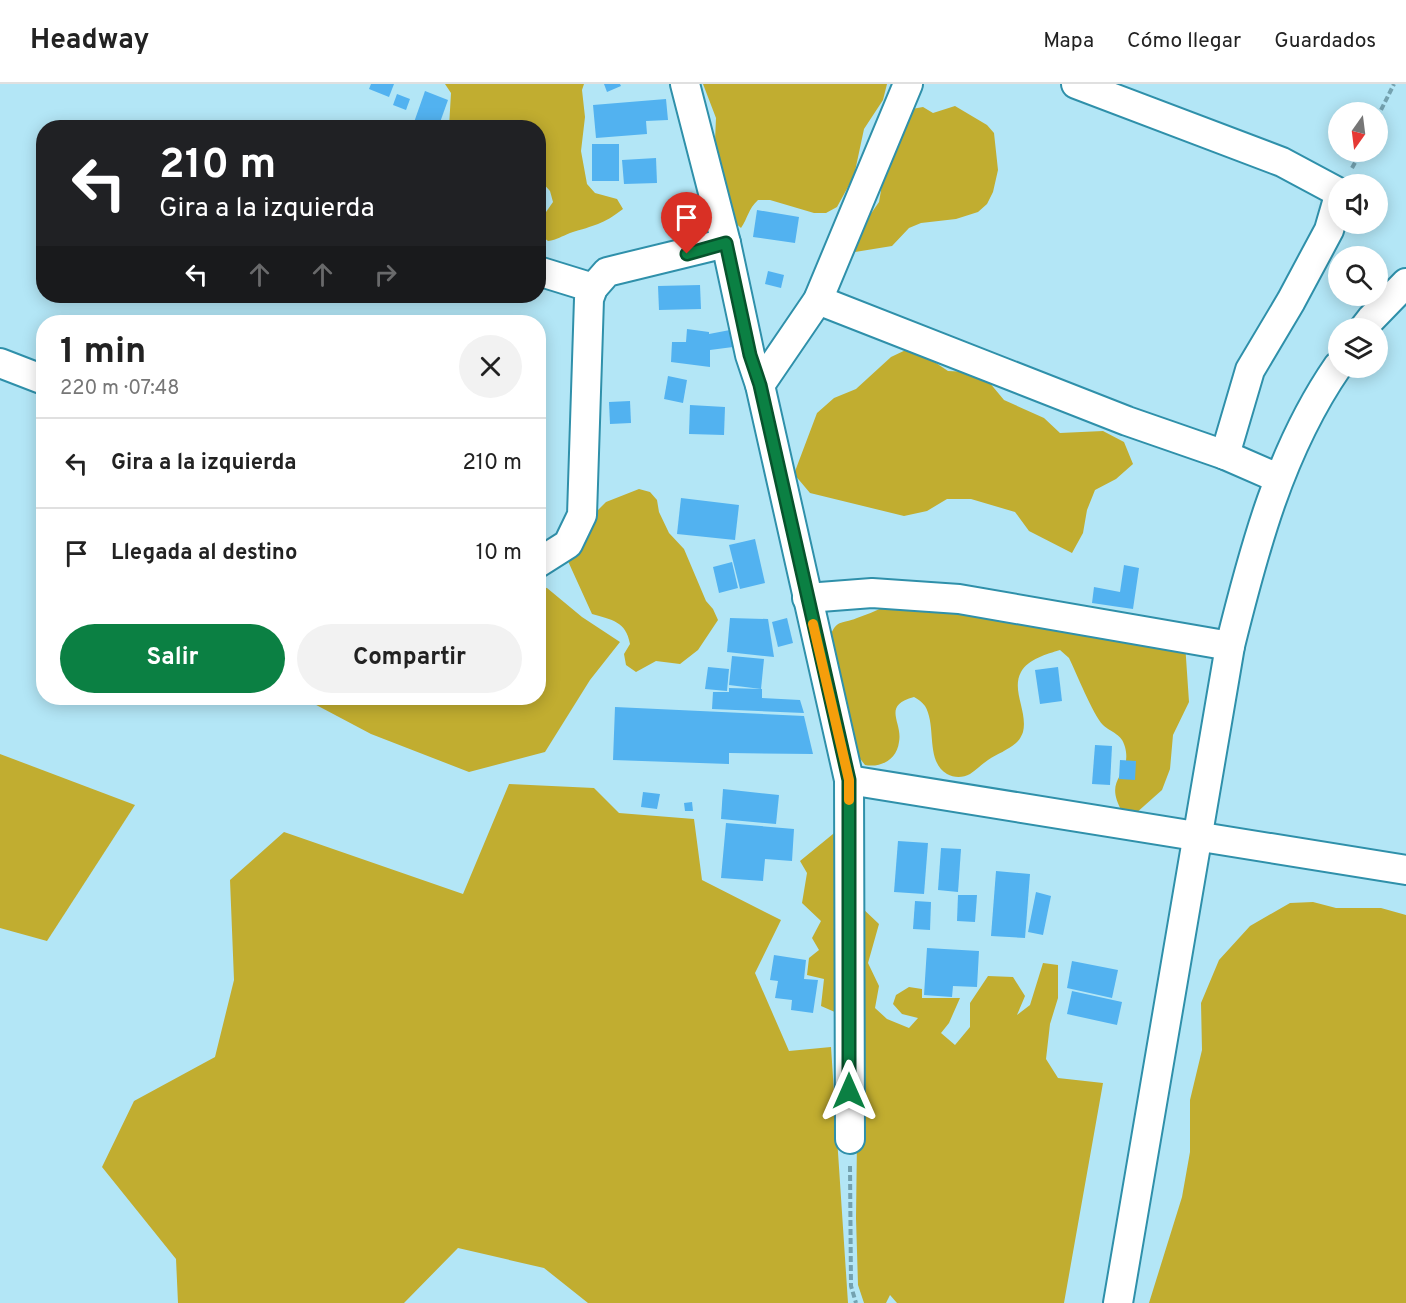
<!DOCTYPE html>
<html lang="es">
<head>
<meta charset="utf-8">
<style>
  body { margin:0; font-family:Overpass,sans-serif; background:#f2f2f2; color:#222; height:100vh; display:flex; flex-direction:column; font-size:22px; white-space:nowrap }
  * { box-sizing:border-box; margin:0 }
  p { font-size:20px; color:#767676 }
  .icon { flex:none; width:33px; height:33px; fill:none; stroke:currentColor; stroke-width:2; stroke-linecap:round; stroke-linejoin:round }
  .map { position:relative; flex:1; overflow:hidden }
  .panel { position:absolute; left:36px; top:231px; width:510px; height:390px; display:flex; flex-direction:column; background:#fff; border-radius:24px; box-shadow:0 3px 15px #0003 }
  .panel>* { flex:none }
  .banner { position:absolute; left:36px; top:36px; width:510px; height:183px; border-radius:24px; box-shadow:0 3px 15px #0003; background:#202124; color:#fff; overflow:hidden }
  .needle { width:39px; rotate:194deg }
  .fabs { position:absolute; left:1328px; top:18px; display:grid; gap:12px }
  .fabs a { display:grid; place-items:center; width:60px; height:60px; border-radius:50%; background:#fff; box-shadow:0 3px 15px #0003; font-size:30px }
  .pin { position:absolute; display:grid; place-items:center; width:51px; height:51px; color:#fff; margin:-62px -26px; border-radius:50% 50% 50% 0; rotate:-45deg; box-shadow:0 0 6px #0007 }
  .pin .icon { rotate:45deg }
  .me { position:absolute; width:66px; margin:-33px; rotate:0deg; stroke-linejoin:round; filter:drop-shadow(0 0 4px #0008) }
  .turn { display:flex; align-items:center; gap:21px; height:126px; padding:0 24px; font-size:27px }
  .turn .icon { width:78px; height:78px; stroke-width:2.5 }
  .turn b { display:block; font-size:42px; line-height:51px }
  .lanes { display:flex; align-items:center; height:57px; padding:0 24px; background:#0003; justify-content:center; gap:30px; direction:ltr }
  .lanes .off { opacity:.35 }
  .round { display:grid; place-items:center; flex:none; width:63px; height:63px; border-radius:32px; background:#f2f2f2 }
  .overview { display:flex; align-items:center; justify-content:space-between; height:102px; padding:0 24px }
  h1 { font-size:36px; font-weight:700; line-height:45px }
  .primary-button { display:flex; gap:12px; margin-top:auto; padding:12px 24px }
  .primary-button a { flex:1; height:69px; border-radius:36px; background:#0b8043; color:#fff; font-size:24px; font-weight:700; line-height:69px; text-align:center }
  .primary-button a+a { background:#f2f2f2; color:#222 }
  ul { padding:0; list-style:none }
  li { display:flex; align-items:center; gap:18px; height:90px; padding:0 24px; border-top:2px solid #e0e0e0 }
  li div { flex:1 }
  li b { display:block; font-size:22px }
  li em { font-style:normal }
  header { display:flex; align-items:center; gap:36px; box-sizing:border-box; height:84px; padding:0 30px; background:#fff; border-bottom:2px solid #e0e0e0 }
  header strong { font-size:28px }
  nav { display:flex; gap:33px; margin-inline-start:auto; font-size:21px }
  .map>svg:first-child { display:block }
  .green { fill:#c1ad30 }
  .building { fill:#52b2f0 }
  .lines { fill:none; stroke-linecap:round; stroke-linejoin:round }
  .street-casing { stroke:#2f90aa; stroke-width:32 }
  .path { stroke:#74a2b0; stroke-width:4; stroke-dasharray:6 3; stroke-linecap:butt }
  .street { stroke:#fff; stroke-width:28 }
  .route-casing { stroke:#07532c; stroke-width:15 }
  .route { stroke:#0b8043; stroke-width:10 }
  .slow { stroke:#f59e0b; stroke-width:10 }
</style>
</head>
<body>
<header>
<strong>Headway</strong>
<nav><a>Mapa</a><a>Cómo llegar</a><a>Guardados</a></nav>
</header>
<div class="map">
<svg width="1406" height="1219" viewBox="0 0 1406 1219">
  <rect width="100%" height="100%" fill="#b3e6f6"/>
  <g class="green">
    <path d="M 445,0 L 584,0 L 582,6 L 585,33 L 581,67 L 587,100 L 595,109 L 617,115 L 623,125 C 602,141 595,141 570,149 C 562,152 557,156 548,157 L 539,150 L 539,138 L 553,118 L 550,107 L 539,95 L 538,44 L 449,43 L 451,9 Z"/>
    <path d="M 703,0 L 887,0 L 883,16 L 864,45 L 854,92 L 837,123 L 826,129 L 814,129 L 770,116 L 758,116 C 748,125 748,134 741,144 L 732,136 L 729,125 L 730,114 L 715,57 L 716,34 Z"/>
    <polygon points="955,22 987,41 994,49 998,86 993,108 987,120 978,128 956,135 921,139 909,144 892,162 855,168 852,157 879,118 883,95 912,25 923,23 933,29"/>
    <polygon points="912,263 948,287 970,288 989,298 1004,316 1044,334 1060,349 1103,347 1124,358 1133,380 1116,395 1095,406 1087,426 1083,449 1072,469 1029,447 1015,428 971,415 947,415 927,427 904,432 810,409 794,390 817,329 834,314 856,305 891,273"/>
    <path d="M 639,405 L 650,408 L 657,416 L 659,428 L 669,449 L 684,465 L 706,517 L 713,525 L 718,536 L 698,566 L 680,580 L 656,577 L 636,588 L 626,581 L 624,570 L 630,560 C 626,537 612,536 592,530 L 567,475 L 597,427 L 606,418 Z"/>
    <polygon points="539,503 547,504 582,533 620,558 590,596 545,668 469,688 371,650 303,614 538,614"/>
    <path d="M 884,523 L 930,523 L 1185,559 L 1189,618 L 1173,651 L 1170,685 L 1162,706 L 1135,730 L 1123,729 C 1101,692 1133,694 1125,663 C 1122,650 1112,649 1103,641 C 1093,631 1076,588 1069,574 L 1060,566 C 1047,570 1028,575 1021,588 C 1011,606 1028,628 1023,648 C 1022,651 1019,657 1016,659 C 1008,666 997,670 988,676 C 982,680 976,686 970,690 C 963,694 954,694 947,690 C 925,677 937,642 925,622 C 922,618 918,615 914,613 C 881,622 903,638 899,658 C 897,676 880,684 865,681 L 858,672 L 829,555 C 837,534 840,541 857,534 C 866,531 875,527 884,523 Z"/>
    <polygon points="0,670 135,721 47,857 0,844"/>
    <polygon points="509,700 594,704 619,729 694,735 702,796 781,836 755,889 789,967 831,963 848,1219 588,1219 544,1184 458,1164 404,1219 178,1219 176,1175 102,1083 134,1017 215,973 234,896 230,796 284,748 463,810"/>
    <polygon points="842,740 844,932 821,922 824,895 807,891 809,874 819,866 812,854 821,837 802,819 807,789 800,777 833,750"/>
    <polygon points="1313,818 1336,824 1381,824 1406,831 1406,1219 1149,1219 1182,1113 1190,1068 1190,1016 1202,966 1201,919 1219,876 1250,842 1290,819"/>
    <polygon points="860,822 879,840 868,879 879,902 875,924 887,935 909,944 918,934 902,930 893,920 896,911 909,903 922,905 922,914 960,914 949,939 941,949 955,961 970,943 970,919 988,892 1013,893 1025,912 1017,931 1030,921 1043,879 1058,881 1058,914 1050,940 1046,975 1058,994 1103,999 1064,1219 897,1219 890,1211 886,1219 864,1219 858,1201 856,1134"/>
  </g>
  <g class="building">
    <polygon points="371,0 394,0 389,13 369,5"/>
    <polygon points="604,0 620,0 621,2 607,8"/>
    <polygon points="425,7 448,16 438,44 412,44"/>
    <polygon points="397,10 410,15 406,26 393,21"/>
    <polygon points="666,15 668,36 646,37 647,50 596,54 593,21"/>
    <rect x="592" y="60" width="27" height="37"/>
    <polygon points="656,74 657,99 624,100 622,76"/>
    <polygon points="757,126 799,133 795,159 753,153"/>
    <polygon points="768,187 784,191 781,204 765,200"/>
    <polygon points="700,201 701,225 659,226 658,202"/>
    <polygon points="687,245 709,248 709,250 730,246 733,263 710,266 710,283 671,278 672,258 686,258"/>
    <polygon points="668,292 687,296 683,319 664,315"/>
    <polygon points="630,317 631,339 610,340 609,318"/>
    <polygon points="690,321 725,323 724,351 689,350"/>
    <polygon points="681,414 739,421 735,456 677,450"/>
    <polygon points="755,455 765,499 740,505 729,461"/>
    <polygon points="732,478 738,504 719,509 713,483"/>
    <polygon points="1124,481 1139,484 1133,525 1092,519 1094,503 1120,508"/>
    <polygon points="730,534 768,535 774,573 727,568"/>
    <polygon points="787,534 793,559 778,563 772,538"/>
    <polygon points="732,572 764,575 761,605 729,601"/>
    <polygon points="708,583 729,585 727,607 705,605"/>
    <polygon points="1058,583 1062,617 1040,620 1035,586"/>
    <polygon points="729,604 762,605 762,614 800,616 804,629 712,625 713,608 729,608"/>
    <polygon points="615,623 804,632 813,670 729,669 729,680 613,676"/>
    <polygon points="1095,661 1112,662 1110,701 1092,700"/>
    <polygon points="1120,676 1136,677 1135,696 1119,695"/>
    <polygon points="723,705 779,711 776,740 721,735"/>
    <polygon points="643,708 660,710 657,725 641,723"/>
    <polygon points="692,718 693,727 685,727 684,719"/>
    <polygon points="726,739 794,745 792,777 765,775 763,797 721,794"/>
    <polygon points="898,757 928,759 924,810 894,808"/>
    <polygon points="941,764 961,765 958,808 938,806"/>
    <polygon points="996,787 1030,790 1025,854 991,852"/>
    <polygon points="1036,808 1051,812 1043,851 1028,848"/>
    <polygon points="958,811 977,811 975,838 957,837"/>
    <polygon points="915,817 931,818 930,846 913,845"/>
    <polygon points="927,864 979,867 977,903 953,902 952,913 924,911"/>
    <polygon points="774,871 806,876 804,895 818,896 813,929 791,926 792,916 775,914 778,897 770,896"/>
    <polygon points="1072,877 1118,886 1112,914 1067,904"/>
    <polygon points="1072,907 1122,918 1117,941 1067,930"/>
  </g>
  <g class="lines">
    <g class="street-casing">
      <g id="street">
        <polyline points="685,0 726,159 750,271 760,301 849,696 850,1055"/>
        <polyline points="1076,0 1282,78 1338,108"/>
        <polyline points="538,187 593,204"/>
        <polyline points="818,216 1127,337 1225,371 1278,394"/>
        <polyline points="1364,244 1371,235 1406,199"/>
        <polyline points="0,279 44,296"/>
        <polyline points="760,301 818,216 908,0"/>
        <polyline points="1225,371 1250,286 1291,217 1329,146 1338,115"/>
        <polyline points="538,479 568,460 582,431 589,215 593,204 607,188 726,159"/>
        <polyline points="807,514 872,509 959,515 1230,562"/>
        <polyline points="849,696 1406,786"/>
        <path d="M 1118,1219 L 1230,562 C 1254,465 1280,366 1338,282"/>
      </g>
    </g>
    <g class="path">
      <polyline points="1377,34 1394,0"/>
      <polyline points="1352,84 1361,68"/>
      <polyline points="850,1082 851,1202 856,1219"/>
    </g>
    <use href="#street" class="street"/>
  </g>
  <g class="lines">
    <g class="route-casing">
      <polyline id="route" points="687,170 726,159 750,271 760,301 849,696 849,1007"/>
    </g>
    <use href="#route" class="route"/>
    <polyline class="slow" points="813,540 849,696 849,716"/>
  </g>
</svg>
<div class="fabs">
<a><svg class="needle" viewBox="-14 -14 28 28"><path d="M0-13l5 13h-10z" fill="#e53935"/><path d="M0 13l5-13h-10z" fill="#767676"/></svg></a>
<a><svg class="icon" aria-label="sound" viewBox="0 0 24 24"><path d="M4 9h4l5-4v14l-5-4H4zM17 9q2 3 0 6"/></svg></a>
<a><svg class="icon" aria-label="search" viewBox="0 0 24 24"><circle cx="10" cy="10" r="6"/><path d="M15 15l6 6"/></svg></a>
<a><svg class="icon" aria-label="layers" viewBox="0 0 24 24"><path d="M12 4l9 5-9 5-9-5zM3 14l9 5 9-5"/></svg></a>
</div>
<div class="pin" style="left:687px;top:170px;background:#d93025"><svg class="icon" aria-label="arrive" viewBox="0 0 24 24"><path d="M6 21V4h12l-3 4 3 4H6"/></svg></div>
<svg class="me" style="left:849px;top:1007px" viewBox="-20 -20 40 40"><path d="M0-17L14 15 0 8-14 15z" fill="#0b8043" stroke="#fff" stroke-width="4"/></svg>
<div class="banner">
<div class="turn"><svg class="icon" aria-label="left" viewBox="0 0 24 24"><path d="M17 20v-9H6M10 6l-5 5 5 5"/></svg><div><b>210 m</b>Gira a la izquierda</div></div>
<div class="lanes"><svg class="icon" aria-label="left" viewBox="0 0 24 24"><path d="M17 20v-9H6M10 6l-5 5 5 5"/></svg><svg class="icon off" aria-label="ahead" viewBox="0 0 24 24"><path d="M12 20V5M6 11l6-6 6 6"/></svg><svg class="icon off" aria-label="ahead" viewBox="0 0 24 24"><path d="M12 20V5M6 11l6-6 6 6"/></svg><svg class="icon off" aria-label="right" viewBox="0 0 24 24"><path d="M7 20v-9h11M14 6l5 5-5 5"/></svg></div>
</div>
<section class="panel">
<div class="overview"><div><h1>1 min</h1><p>220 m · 07:48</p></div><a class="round"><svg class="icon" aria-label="close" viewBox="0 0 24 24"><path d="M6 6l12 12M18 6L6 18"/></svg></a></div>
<ul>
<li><svg class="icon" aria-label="left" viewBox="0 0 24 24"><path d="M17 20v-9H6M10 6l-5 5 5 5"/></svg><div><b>Gira a la izquierda</b></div><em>210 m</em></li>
<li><svg class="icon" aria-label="arrive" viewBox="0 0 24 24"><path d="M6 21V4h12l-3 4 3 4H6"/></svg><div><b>Llegada al destino</b></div><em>10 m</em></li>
</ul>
<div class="primary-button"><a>Salir</a><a>Compartir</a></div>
</section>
</div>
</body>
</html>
